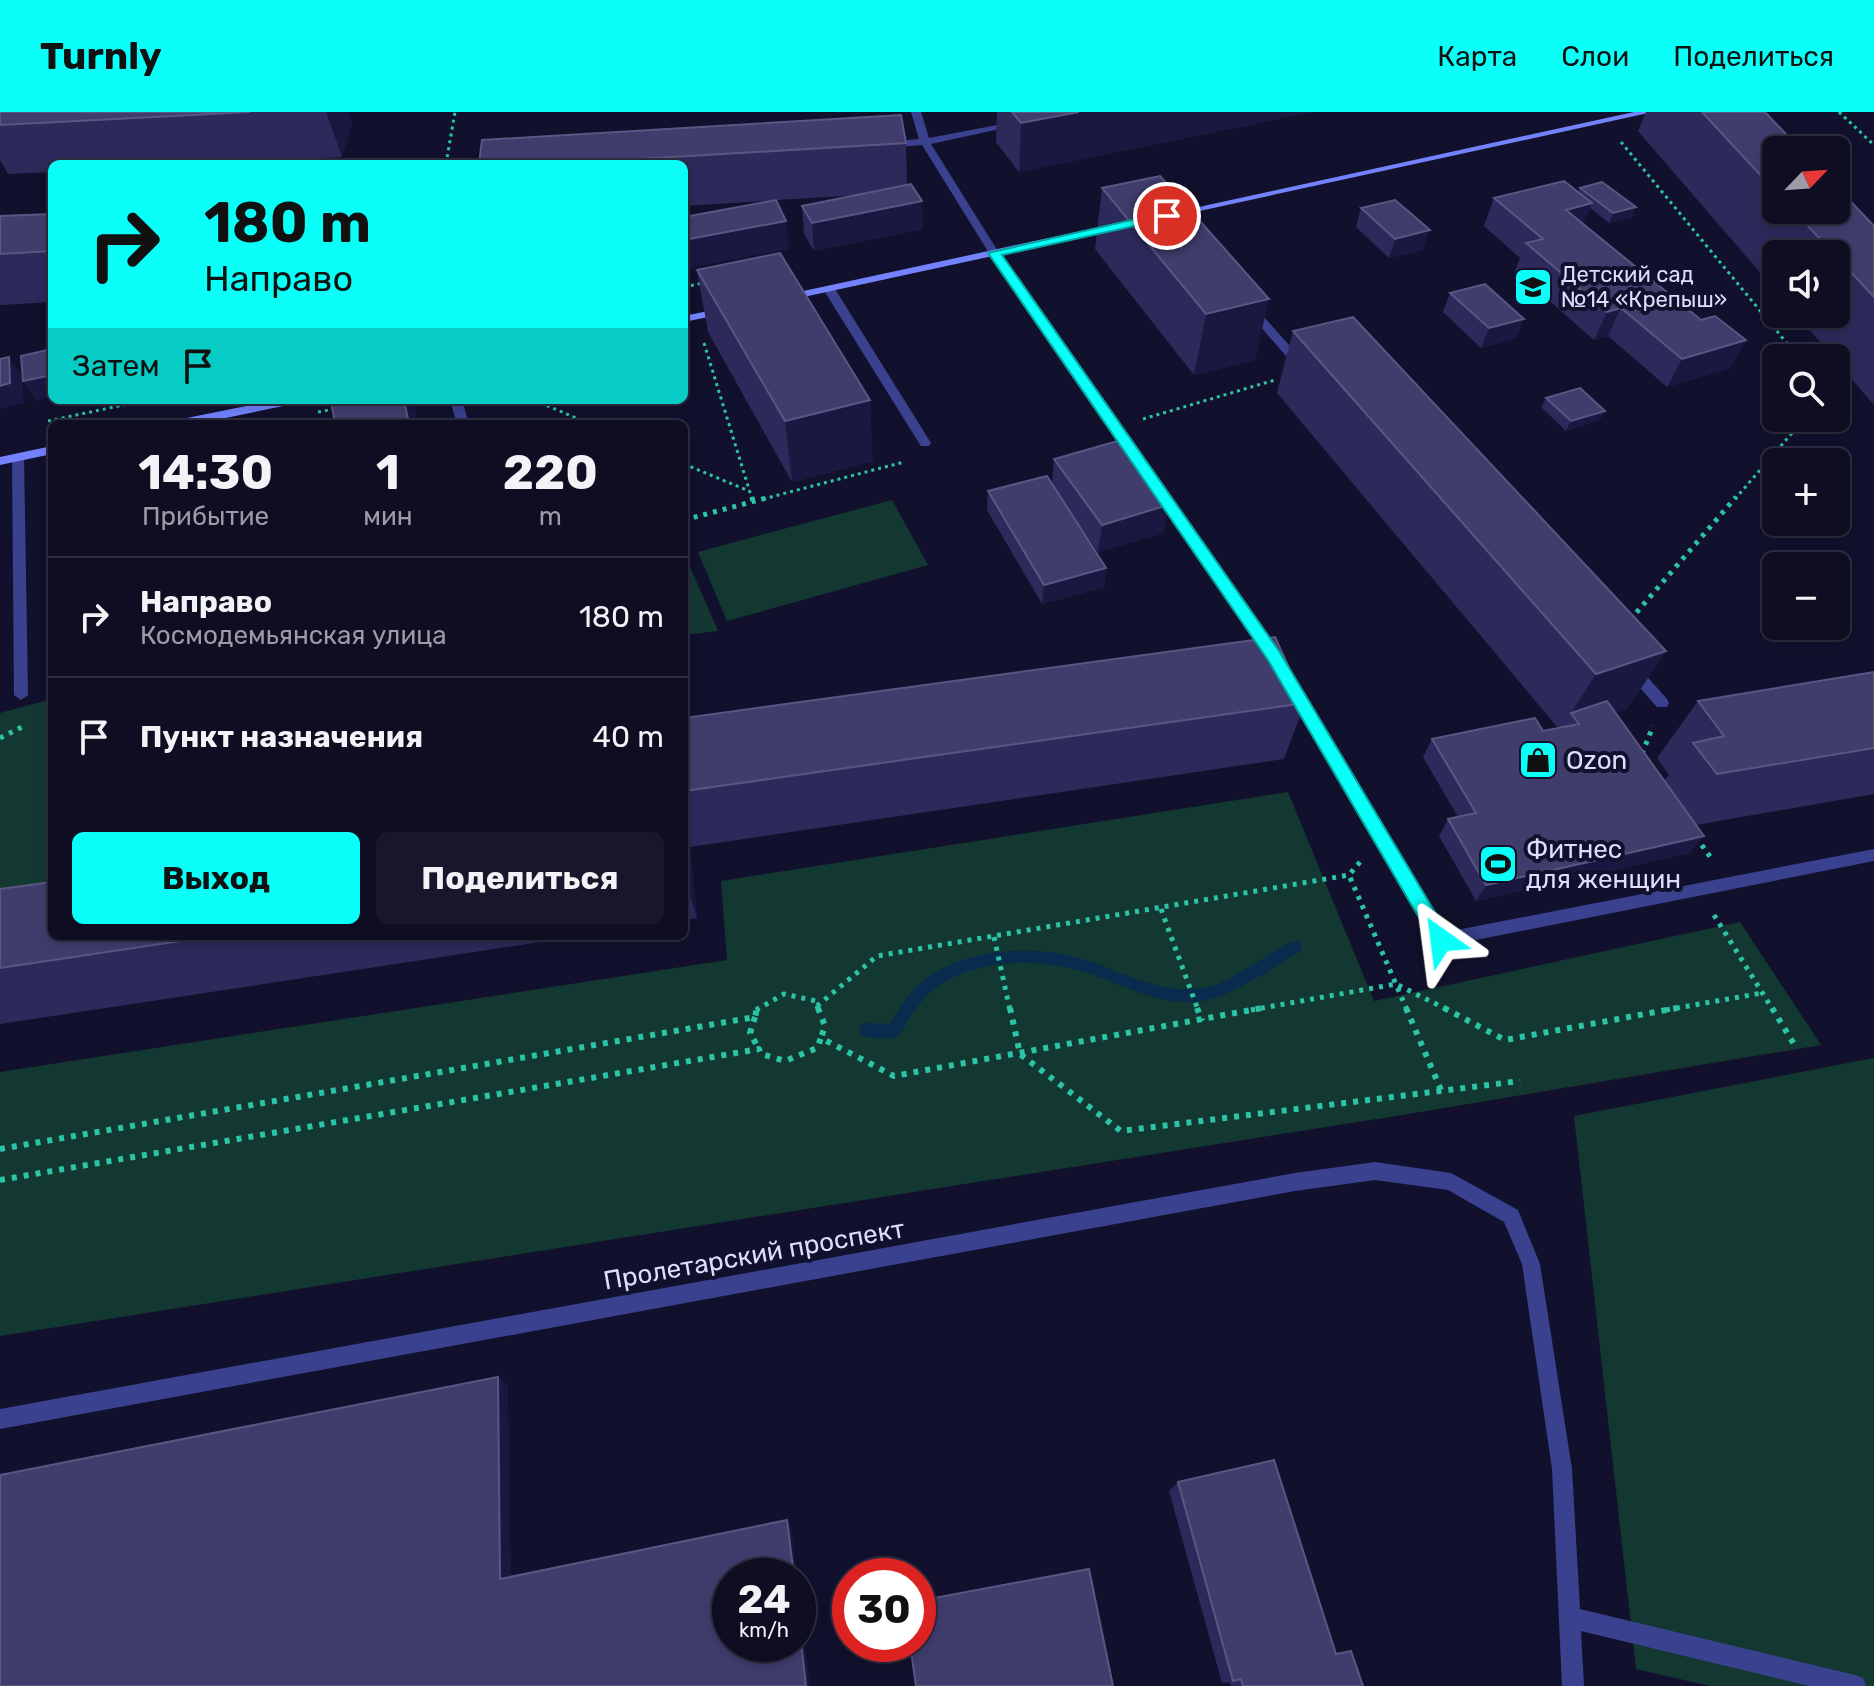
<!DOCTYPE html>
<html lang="ru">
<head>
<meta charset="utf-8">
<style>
  body { margin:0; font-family:Rubik,sans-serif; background:#17162a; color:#f1f3f6; height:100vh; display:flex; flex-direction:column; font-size:30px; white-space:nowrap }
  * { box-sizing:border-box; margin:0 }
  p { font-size:26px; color:#9b9ca5 }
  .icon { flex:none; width:44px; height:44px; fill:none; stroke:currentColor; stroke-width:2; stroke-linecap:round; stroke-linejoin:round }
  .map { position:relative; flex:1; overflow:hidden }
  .panel { position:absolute; left:48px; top:308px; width:640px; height:520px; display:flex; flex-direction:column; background:#0e0d22; border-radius:12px; box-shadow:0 4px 12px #0003,0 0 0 2px #2e2d40 }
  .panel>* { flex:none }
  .top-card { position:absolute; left:48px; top:48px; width:640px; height:244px; border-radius:12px; box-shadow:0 4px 12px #0003,0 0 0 2px #2e2d40; background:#09fff8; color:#111; overflow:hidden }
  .needle { width:52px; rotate:65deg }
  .fabs { position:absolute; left:1762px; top:24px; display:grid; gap:16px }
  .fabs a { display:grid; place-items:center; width:88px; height:88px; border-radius:12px; background:#0e0d22; box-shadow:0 4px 12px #0003,0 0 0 2px #2e2d40; font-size:40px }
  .speed { position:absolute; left:712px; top:1446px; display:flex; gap:16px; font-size:40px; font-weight:700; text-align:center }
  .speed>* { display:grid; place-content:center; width:104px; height:104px; border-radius:50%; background:#0e0d22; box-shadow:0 4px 12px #0003,0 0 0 2px #2e2d40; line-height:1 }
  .speed small { font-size:20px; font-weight:400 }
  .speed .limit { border:12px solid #d22; background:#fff; color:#111 }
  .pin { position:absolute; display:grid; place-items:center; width:68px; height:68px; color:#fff; margin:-34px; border:4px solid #fff; border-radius:50%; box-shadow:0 2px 8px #0007 }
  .me { position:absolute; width:88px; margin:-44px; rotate:329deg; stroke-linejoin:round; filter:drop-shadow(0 0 6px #0008) }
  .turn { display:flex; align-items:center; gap:28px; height:168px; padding:0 24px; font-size:36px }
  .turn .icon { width:104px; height:104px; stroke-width:2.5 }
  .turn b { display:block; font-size:56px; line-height:68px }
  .then { display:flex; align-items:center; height:76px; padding:0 24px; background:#0003; gap:16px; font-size:30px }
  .eta { display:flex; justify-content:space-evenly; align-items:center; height:136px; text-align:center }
  .eta b { font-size:48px; font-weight:700; line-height:56px }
  .action { display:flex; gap:16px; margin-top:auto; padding:16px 24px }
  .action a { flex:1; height:92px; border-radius:12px; background:#09fff8; color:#111; font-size:32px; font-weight:700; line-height:92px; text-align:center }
  .action a+a { background:#17162a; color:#f1f3f6 }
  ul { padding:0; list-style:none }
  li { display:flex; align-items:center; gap:24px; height:120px; padding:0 24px; border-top:2px solid #2e2d40 }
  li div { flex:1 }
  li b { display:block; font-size:30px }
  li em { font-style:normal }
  header { display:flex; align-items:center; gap:48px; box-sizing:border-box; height:112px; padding:0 40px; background:#09fff8; color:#111 }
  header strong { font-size:38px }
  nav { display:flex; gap:44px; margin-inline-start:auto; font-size:28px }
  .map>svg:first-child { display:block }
  .green { fill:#133832 }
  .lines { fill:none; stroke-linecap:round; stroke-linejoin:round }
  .stream { fill:#092b4e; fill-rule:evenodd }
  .path-far2 { stroke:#2cc4a7; stroke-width:3; stroke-dasharray:3 4; stroke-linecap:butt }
  .path-far1 { stroke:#2cc4a7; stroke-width:5; stroke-dasharray:4 6; stroke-linecap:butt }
  .path { stroke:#2cc4a7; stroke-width:6; stroke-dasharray:5 7; stroke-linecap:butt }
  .lane { fill:#3a418e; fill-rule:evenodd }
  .street { fill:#3a418e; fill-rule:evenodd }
  .secondary { fill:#7482ff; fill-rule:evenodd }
  .wall { fill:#2d2a5b }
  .shaded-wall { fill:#1a1841 }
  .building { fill:#403d6d; stroke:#595684; stroke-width:2 }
  .route { fill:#09fff8; stroke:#06a6a1; stroke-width:2 }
  .labels { text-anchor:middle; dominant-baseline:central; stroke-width:8; stroke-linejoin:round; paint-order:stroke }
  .far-poi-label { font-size:22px; fill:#ddf; stroke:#12112d; text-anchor:start }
  .poi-label { font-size:26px; fill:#ddf; stroke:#12112d; text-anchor:start }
  .street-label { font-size:26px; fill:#ddf; stroke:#12112d }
</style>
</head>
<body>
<header>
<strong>Turnly</strong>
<nav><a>Карта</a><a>Слои</a><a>Поделиться</a></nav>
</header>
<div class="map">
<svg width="1874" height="1574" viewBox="0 0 1874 1574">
  <rect width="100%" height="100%" fill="#12112d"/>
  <g class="green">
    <polygon points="892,388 928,453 727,509 698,440"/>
    <polygon points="684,441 718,519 684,523"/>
    <polygon points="52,587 52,774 0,783 0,601"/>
    <polygon points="1288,680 1374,889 1740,810 1821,933 1396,1004 0,1224 0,960 727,848 721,769"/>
    <polygon points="1874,946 1874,1574 1710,1574 1636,1557 1574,1004"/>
  </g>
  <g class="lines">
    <path class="stream" d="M 1295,829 L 1300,831 L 1302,835 L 1300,839 C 1273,855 1233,885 1202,889 C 1160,895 1123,872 1084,860 C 1037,845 972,846 932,879 C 918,891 908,908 899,924 C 889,928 871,927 861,923 L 859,918 L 861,913 L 866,911 L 890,912 C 899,897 909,880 923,869 C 967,835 1036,832 1086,848 C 1124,861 1163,883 1203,876 C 1233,872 1266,840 1295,829 Z"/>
    <g class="path-far2">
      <polyline points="1839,0 1874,33"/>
      <polyline points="1621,30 1799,246"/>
      <polyline points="446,52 455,0"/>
      <polyline points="684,175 703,171"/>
      <polyline points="704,231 752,387"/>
      <polyline points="534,288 590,312"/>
      <polyline points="318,300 339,296"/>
      <polyline points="1143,307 1275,268"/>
      <polyline points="48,309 147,288"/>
      <polyline points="684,352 749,379"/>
      <polyline points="763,387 904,350"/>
      <polyline points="1735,387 1805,306"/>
    </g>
    <g class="path-far1">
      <polyline points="752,385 753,390"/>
      <polyline points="684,408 770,385"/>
      <polyline points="1630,508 1736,385"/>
      <polyline points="0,626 26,613"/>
      <polyline points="1642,642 1653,614"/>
      <polyline points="1696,725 1711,746"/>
      <polyline points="1360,750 1349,763 1407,898"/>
      <polyline points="1161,797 1198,898"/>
      <polyline points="1714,803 1773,898"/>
      <polyline points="994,825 1010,898"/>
      <polyline points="817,894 819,898"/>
      <polyline points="756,898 784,882 816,889 817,894 877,844 1349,763"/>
      <polyline points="1251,898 1396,872 1448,898"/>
      <polyline points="1666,898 1762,881"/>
    </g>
    <g class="path">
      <polyline points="818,896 825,914 821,926"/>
      <polyline points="1010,896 1020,942 1121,1019 1520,969"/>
      <polyline points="1197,896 1202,909"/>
      <polyline points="1406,896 1441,978"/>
      <polyline points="1444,896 1505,928 1677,896"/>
      <polyline points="1772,896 1797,937"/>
      <polyline points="755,905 750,921 759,937"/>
      <polyline points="0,1037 755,905 757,896"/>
      <polyline points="0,1068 759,937 761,942 785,949 817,936 821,926 894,964 1262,896"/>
    </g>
    <g class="lane">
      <polygon points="911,0 921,0 929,26 1018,9 1023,12 931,32 999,141 998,143 989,141 922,33 887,36 882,33 887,30 919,27"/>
      <polygon points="829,174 835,177 931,331 929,334 921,334 919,331 823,177"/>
      <polygon points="1247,195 1255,195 1298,243 1309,242 1309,248 1292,251 1247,199"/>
      <polygon points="450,288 462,288 469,312 457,312"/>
      <polygon points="18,341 24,345 28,583 21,588 14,583 12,345"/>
      <polygon points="1630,550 1635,551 1667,587 1669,591 1667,595 1657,595 1625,559 1623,555 1625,551"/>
      <polygon points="1874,737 1874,749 1441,835 1435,833 1433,828 1435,823 1441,821"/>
    </g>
    <g class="street">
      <polygon points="990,139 998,139 1279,540 1281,544 1279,548 1269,548 989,141"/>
      <polygon points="1293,573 1298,574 1447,823 1449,828 1447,833 1441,835 1435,833 1286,578"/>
      <polygon points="1375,1050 1451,1061 1518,1098 1540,1152 1572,1357 1580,1497 1855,1563 1863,1566 1866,1574 1809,1574 1581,1519 1584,1574 1562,1574 1552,1357 1522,1152 1504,1110 1448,1078 1375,1068 1295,1079 0,1317 0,1297 1295,1061"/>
    </g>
    <g class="secondary">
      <polygon points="1634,0 1653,0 1172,105 1167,102"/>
      <polygon points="1118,111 1123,114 1122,116 785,189 779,186 785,183"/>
      <polygon points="723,196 729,199 727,201 684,210 684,204"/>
      <polygon points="275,288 299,288 293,292 196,312 171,312 177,308"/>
      <polygon points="52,334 52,342 0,353 0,345"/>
    </g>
  </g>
  <g class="wall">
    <polygon points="0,0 348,0 352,12 342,45 202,52 52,52 52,60 8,62 0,48"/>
    <polygon points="997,0 1312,0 1019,60 996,30"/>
    <polygon points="1646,0 1765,0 1776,38 1776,98 1836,98 1874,114 1874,293 1836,249 1836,246 1834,246 1796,202 1836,202 1836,142 1776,142 1776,179 1638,19"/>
    <polygon points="906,31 907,72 923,117 814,139 804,122 802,94 856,83 684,94 684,52 479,52"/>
    <polygon points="1102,76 1255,248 1194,263 1095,137"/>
    <polygon points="1580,76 1636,95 1632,105 1609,111 1590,96 1583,112 1701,208 1746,228 1730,256 1667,275 1608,224 1594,228 1515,159 1520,146 1484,114 1494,86 1578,80"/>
    <polygon points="1361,96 1423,138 1389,146 1356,115"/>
    <polygon points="52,102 52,190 0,193 0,104"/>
    <polygon points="697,158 873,349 792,370 708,220"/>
    <polygon points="1450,181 1524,207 1516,226 1481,236 1443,200"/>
    <polygon points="1293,219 1666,539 1627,597 1616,600 1664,669 1669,663 1657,646 1698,589 1874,560 1874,682 1696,713 1690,741 1476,789 1439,724 1448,707 1458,705 1423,645 1432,627 1543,619 1558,616 1277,281"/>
    <polygon points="1546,286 1600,308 1566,319 1541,295"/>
    <polygon points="1054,347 1168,393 1163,421 1098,440 1076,409 1106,456 1104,475 1042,492 987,398 988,379 1052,372"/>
    <polygon points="1305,591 1284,647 690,735 697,806 684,808 684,606"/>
    <polygon points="0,777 52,824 580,824 0,912"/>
    <polygon points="1178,1370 1336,1542 1363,1574 1231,1574 1229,1570 1222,1571 1169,1379"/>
  </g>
  <g class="shaded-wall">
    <polygon points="326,0 348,0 352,12 342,45"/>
    <polygon points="1079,0 1312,0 1019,60 1021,11"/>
    <polygon points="922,89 923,117 814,139 812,111"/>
    <polygon points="1592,91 1580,119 1566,98"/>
    <polygon points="1636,95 1632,105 1609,111 1613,101"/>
    <polygon points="786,109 789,137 684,157 684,128"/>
    <polygon points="1430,118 1423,138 1389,146 1395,127"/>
    <polygon points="1269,187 1255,248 1194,263 1206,202"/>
    <polygon points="1621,196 1608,224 1594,228 1607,200"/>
    <polygon points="1524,207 1516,226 1481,236 1489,216"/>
    <polygon points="1746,228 1730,256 1667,275 1682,247"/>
    <polygon points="9,245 22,264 24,291 0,297 0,274"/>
    <polygon points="52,263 52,285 36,289 23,269"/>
    <polygon points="404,288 413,288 419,312 409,312"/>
    <polygon points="870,288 873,349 792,370 785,309"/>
    <polygon points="1605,299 1600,308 1566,319 1571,309"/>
    <polygon points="1168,393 1163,421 1098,440 1102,413"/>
    <polygon points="1106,456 1104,475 1042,492 1044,473"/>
    <polygon points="1666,539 1627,597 1578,613 1579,612 1571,601 1596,562"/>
    <polygon points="684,712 690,735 697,806 684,763"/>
    <polygon points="1704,724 1690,741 1476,789 1486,773"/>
    <polygon points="498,1265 508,1273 511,1471 500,1467"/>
    <polygon points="787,1408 791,1414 797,1464 794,1464"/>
    <polygon points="798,1475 810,1574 806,1574 798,1503"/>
  </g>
  <g class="building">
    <polygon points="0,0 250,0 0,13"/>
    <polygon points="1012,0 1079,0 1021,11"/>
    <polygon points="1702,0 1765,0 1801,38 1776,38 1776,80"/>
    <polygon points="901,3 906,31 556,52 479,52 482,28"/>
    <polygon points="1160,64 1269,187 1206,202 1102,76"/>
    <polygon points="1564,69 1592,91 1566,98 1701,208 1715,204 1746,228 1682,247 1621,196 1607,200 1526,131 1543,127 1494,86"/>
    <polygon points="1602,70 1636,95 1613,101 1580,76"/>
    <polygon points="911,72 922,89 812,111 802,94"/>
    <polygon points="1836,74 1874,114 1874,185 1836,144 1836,142 1834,142 1793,98 1836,98"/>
    <polygon points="776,88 786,109 684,128 684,105"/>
    <polygon points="1395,88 1430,118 1395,127 1361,96"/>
    <polygon points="52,102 52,139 0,142 0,104"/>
    <polygon points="780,141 870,288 785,309 697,158"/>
    <polygon points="1485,172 1524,207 1489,216 1450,181"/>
    <polygon points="1353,205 1666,539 1596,562 1293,219"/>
    <polygon points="52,237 52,263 23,269 21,244"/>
    <polygon points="9,245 10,271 0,274 0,247"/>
    <polygon points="1580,276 1605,299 1571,309 1546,286"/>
    <polygon points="331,288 404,288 409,312 335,312"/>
    <polygon points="1118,329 1168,393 1102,413 1054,347"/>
    <polygon points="1047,364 1106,456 1044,473 988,379"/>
    <polygon points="1275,525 1305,591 684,679 684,606"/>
    <polygon points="1874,560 1874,636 1717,662 1693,631 1724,624 1698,589"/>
    <polygon points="1607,589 1704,724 1486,773 1448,707 1476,701 1432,627 1535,606 1543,619 1579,612 1571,601"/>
    <polygon points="52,770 52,824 214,824 0,856 0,777"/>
    <polygon points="498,1265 500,1467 787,1408 794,1464 730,1464 730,1532 798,1532 798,1503 806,1574 0,1574 0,1363"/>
    <polygon points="1274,1348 1336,1542 1351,1539 1363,1574 1243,1574 1241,1567 1233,1569 1178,1370"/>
    <polygon points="1089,1457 1113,1574 916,1574 910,1532 918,1532 918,1489"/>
  </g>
  <polygon class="route" points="1167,100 1171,101 1171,106 1002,143 1279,539 1448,822 1448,833 1435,833 1268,548 988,141"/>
  <defs>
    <g id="school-square" transform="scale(2)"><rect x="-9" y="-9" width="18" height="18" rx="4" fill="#09fff8" stroke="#12112d"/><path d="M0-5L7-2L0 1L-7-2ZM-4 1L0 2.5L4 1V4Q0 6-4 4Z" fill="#111"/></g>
    <g id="shop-square" transform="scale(2)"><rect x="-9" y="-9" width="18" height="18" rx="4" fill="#09fff8" stroke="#12112d"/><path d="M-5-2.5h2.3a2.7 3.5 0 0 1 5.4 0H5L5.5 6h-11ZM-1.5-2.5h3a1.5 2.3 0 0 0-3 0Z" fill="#111"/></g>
    <g id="stadium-square" transform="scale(2)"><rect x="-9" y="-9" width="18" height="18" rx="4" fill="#09fff8" stroke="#12112d"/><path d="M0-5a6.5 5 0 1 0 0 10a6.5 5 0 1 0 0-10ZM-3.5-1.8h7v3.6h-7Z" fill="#111"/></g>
  </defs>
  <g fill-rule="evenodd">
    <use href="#school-square" x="1533" y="175"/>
    <use href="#shop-square" x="1538" y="648"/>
    <use href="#stadium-square" x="1498" y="752"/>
  </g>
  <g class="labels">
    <g class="far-poi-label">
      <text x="1561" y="162">Детский сад<tspan x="1561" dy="25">№14 «Крепыш»</tspan></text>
    </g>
    <g class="poi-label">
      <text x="1566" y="648">Ozon</text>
      <text x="1526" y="737">Фитнес<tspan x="1526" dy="30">для женщин</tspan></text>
    </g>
    <g class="street-label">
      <text transform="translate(754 1143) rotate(-10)">Пролетарский проспект</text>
    </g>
  </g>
</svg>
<div class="fabs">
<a><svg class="needle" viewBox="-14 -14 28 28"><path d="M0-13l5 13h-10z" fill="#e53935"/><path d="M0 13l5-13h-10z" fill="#9b9ca5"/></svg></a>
<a><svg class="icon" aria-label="sound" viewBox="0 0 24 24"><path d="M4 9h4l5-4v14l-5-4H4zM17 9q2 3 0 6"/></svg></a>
<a><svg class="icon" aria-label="search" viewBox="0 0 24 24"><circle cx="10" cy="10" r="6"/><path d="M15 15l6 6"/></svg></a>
<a>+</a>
<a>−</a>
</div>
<div class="speed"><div>24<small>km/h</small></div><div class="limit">30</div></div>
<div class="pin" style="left:1167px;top:104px;background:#d93025"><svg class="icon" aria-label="arrive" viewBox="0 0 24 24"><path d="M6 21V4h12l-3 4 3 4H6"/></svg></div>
<svg class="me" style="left:1441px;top:828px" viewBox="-20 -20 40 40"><path d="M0-17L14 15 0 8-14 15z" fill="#09fff8" stroke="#fff" stroke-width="4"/></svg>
<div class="top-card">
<div class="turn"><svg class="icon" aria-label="right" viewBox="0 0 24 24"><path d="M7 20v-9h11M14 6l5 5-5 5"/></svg><div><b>180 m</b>Направо</div></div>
<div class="then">Затем<svg class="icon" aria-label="arrive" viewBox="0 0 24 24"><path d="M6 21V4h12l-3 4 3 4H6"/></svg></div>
</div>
<section class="panel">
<div class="eta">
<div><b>14:30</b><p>Прибытие</p></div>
<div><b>1</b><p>мин</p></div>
<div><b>220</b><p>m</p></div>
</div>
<ul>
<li><svg class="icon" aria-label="right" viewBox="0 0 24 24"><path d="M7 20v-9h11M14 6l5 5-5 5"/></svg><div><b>Направо</b><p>Космодемьянская улица</p></div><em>180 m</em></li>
<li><svg class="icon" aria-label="arrive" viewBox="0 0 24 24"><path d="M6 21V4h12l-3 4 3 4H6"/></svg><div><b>Пункт назначения</b></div><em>40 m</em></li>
</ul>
<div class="action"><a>Выход</a><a>Поделиться</a></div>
</section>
</div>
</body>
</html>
